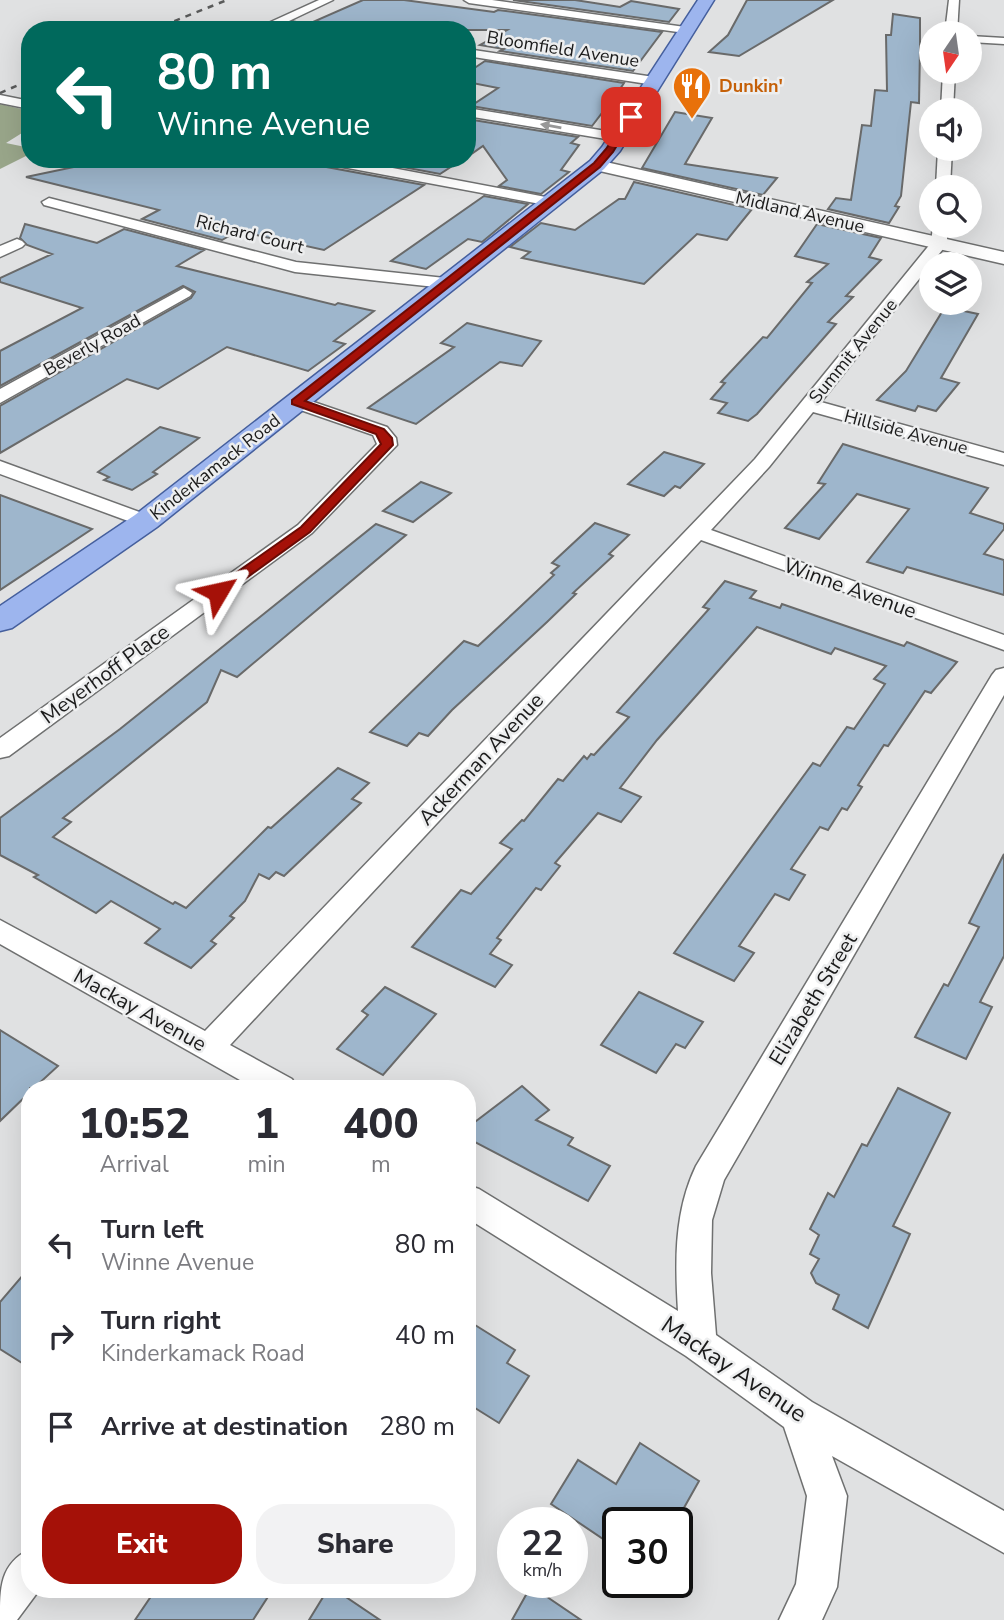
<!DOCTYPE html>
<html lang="en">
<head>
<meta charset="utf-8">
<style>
  body { margin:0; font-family:"Nunito Sans",sans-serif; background:#f2f2f3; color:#2b2b33; height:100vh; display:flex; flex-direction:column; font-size:26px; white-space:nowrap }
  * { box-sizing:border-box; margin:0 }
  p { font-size:23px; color:#7c7c81 }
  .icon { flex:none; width:38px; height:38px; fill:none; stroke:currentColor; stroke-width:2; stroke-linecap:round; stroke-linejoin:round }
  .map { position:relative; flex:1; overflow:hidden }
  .details { position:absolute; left:21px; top:1080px; width:455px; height:518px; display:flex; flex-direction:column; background:#fff; border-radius:28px; box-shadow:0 7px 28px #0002 }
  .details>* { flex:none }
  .banner { position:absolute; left:21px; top:21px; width:455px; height:147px; border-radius:28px; box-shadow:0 7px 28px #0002; background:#00695c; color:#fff; overflow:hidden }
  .needle { width:46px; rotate:193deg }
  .fabs { position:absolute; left:919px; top:21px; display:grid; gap:14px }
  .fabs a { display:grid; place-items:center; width:63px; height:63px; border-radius:50%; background:#fff; box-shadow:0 7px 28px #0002; font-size:35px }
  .speed { position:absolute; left:497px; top:1507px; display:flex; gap:14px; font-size:35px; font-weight:700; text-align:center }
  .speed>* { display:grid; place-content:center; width:91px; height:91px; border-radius:50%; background:#fff; box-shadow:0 7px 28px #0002; line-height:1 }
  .speed small { font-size:18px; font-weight:400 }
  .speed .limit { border:4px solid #111; border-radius:10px; background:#fff; color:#111 }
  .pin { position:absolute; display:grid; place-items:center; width:60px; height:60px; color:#fff; margin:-30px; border-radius:14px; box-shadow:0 4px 10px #0006 }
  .me { position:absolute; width:77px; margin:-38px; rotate:54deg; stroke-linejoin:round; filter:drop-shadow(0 0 5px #0008) }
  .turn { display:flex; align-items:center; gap:24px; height:147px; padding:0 21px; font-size:32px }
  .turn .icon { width:91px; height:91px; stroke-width:2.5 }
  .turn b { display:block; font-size:49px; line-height:60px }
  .eta { display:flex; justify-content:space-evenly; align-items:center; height:119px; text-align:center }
  .eta b { font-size:42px; font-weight:800; line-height:49px }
  .primary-button { display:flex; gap:14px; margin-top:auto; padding:14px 21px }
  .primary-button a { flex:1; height:80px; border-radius:28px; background:#a51108; color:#fff; font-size:28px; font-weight:800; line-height:80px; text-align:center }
  .primary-button a+a { background:#f2f2f3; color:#2b2b33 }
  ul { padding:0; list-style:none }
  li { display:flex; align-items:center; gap:21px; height:91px; padding:0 21px }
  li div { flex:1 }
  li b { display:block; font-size:26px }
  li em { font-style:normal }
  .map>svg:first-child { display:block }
  .forest { fill:#99a68a }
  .building { fill:#9eb6cc; stroke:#696a6a; stroke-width:2 }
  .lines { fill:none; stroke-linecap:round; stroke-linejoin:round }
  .minor-casing { stroke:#6f7070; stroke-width:3 }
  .tertiary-casing { stroke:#6f7070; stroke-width:3 }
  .primary-casing { stroke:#455f9d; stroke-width:3 }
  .minor { fill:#fff; fill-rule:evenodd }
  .tertiary { fill:#fff; fill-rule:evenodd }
  .primary { fill:#9db5ee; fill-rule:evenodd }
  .rail { stroke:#5a5b5b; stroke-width:2.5; stroke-dasharray:6 6; stroke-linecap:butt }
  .oneway { fill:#989898 }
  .route { fill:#a51108; stroke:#6b0b05; stroke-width:2 }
  .labels { text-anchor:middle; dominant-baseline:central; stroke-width:5; stroke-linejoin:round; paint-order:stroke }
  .far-street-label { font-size:18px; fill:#1b1b1b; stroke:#edeeef }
  .far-food-label { font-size:18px; font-weight:bold; fill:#c56008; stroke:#edeeef; text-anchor:start }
  .street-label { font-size:21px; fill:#1b1b1b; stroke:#edeeef }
  .near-street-label { font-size:24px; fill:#1b1b1b; stroke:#edeeef }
</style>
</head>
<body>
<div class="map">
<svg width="1004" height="1620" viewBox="0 0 1004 1620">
  <rect width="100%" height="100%" fill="#e0e1e2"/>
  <polygon class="forest" points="0,104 30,111 30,128 6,143 30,148 30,154 0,169"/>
  <g class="building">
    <polygon points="363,0 404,0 494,12 498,10 662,32 633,71 500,51 504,49 480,45 507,30 366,30 315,21"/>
    <polygon points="513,0 575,0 620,7 631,1 679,9 669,22"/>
    <polygon points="747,0 833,0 739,56 709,52 728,35"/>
    <polygon points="893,14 920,18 920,49 919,103 911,102 901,196 895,206 899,207 889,223 828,209 836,198 851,200 862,125 871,126 875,90 887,91 886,35 891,35"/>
    <polygon points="485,61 624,83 616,95 607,100 611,101 592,126 471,106 498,88 467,82 467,73"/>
    <polygon points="675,112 712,118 685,164 777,178 763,195 642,168"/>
    <polygon points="467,119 578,137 571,143 579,145 561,170 569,172 541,194 499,186 507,180 483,146 467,157"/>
    <polygon points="112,159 311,159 321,166 424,185 324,250 238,231 222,240 142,219 159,210 26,177"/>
    <polygon points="360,159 463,159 440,174"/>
    <polygon points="634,182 752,209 727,240 697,234 644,284 522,258 530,252 510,247 541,223 575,230 619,199 625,199"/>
    <polygon points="484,196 528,204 482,242 468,239 426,269 391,261"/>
    <polygon points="25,224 97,243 124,229 204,250 177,266 335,305 338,303 374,311 334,341 345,344 308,371 227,347 158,389 127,379 0,453 0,406 191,298 195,292 183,286 0,386 0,351 82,308 0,282 0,278 52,254 27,245 20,238"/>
    <polygon points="817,224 881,238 869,257 881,260 846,296 853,297 828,322 836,324 757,414 748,421 718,413 727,403 711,399 725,383 721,382 763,337 767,338 812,283 807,282 828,264 795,256"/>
    <polygon points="945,307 978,314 941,378 959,383 936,411 918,406 915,411 877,400 906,371"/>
    <polygon points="467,323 541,341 522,366 500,362 416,424 368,408 454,347 441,343"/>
    <polygon points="160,427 199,438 153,472 157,474 132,490 104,480 109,477 98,472"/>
    <polygon points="843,444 988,488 970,513 1004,524 1004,529 984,554 1004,560 1004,595 907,567 903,573 867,562 909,509 857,494 819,539 785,528 825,484 818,483"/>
    <polygon points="664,452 704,464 680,488 675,486 664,496 628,484"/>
    <polygon points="421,482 451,493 413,522 383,511"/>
    <polygon points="0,495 92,529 0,590"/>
    <polygon points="595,523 629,535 609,554 613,556 573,593 576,594 547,622 452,710 428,736 419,733 407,746 370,732 464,641 478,646 520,607 554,575 551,573 559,566 552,563"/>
    <polygon points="376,524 406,535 237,677 221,670 207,702 63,818 71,822 53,837 173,904 175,902 186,908 268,827 271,828 338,768 369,783 352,799 361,803 284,876 276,872 269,879 259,874 245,901 230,916 234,918 211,941 216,944 191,968 145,943 160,929 111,901 96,913 34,877 38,875 0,855 0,818 120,729"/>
    <polygon points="725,581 756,591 750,598 780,608 782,604 904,646 907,642 957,662 931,693 925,691 888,746 884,745 858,785 862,787 847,810 842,808 828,830 820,827 791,869 805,875 789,900 775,894 739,946 754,953 734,981 674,953 813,763 820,766 847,727 854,729 885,684 874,679 886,666 835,648 831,654 757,627 657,740 620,788 641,797 621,822 598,813 555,863 560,866 541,890 536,888 497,938 501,940 490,954 512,965 495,987 412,947 461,890 471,894 512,849 500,843 522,820 524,821 558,779 563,781 584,756 587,759 591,754 594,755 629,717 617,712 709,609 703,607"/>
    <polygon points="1004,854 1004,956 980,1002 992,1007 966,1059 915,1037 944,984 948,986 979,927 969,923"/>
    <polygon points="385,987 436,1014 383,1075 337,1049 368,1015 362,1011"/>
    <polygon points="639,992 703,1022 685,1048 676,1044 656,1073 601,1045"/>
    <polygon points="0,1030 58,1066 34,1088 30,1088 30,1092 0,1121"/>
    <polygon points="522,1086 549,1110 536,1120 573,1138 568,1145 610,1166 588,1201 467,1138 467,1128"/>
    <polygon points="898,1088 950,1113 893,1226 910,1234 868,1328 833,1309 839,1295 816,1283 811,1273 819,1259 810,1254 819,1235 810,1229 828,1193 834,1197 862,1144 867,1146"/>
    <polygon points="30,1267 30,1368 0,1349 0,1302"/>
    <polygon points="467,1320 515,1350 507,1363 529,1376 499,1423 467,1403"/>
    <polygon points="640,1443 699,1481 676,1522 618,1522 618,1549 551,1504 578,1460 616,1484"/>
    <polygon points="531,1586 581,1620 512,1620"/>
    <polygon points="156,1589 273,1589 253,1620 135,1620"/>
    <polygon points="328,1589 334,1589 380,1620 309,1620"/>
  </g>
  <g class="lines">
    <g class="minor-casing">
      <g id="minor">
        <path d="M 319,0 L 333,0 L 289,21 L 333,30 C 316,30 298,26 281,26 C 272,26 262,30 253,30 Z"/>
        <polygon points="464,0 492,0 685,27 691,30 685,33 469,3"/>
        <polygon points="949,0 959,0 957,33 945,33"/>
        <polygon points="970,36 1004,38 1004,44 970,42"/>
        <polygon points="467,49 654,77 660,81 654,85 467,56"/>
        <polygon points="943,72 955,72 953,110 941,110"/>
        <polygon points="0,95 30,101 30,109 0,103"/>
        <polygon points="467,108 618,133 625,137 618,141 467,116"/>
        <polygon points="938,149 952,149 950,187 936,187"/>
        <polygon points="314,159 345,159 551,198 558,202 551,206 321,163"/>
        <polygon points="49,198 296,262 445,278 453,283 445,288 295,272 44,205 42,202"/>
        <polygon points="933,226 947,226 947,244 821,402 1004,453 1004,465 813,412 769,467 711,530 1004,635 1004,650 701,540 230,1045 292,1079 297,1088 254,1088 0,944 0,920 205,1031 755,459 931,243"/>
        <polygon points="17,239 22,241 25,244 22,247 0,257 0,246"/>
        <polygon points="184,288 192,293 190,296 0,403 0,389"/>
        <polygon points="296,396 387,427 396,438 397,445 312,533 9,756 0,758 0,738 298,525 377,444 373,435 289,406 287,402"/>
        <polygon points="0,461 153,517 156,521 153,525 139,525 0,474"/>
        <path d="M 1004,668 L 1004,695 L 724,1180 L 712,1220 L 711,1273 L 716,1335 L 812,1402 L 1004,1511 L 1004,1553 L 832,1456 L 847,1496 L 837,1587 L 822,1620 L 779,1620 L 796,1584 L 807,1496 L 784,1427 L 686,1356 L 467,1218 L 467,1185 L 479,1189 L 678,1311 C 675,1261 674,1212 696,1166 L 992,675 L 996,670 Z"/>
        <path d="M 30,1549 L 30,1589 L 40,1589 L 17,1620 L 0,1620 C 0,1587 0,1564 30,1549 Z"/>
      </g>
    </g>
    <g class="tertiary-casing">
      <polygon id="tertiary" points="597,160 1004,252 1004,264 591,169 588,165"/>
    </g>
    <g class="primary-casing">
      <polygon id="primary" points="698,0 714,0 620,151 604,169 157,527 12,628 0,631 0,606 135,515 590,161 602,147"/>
    </g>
    <use href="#minor" class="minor"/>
    <use href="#tertiary" class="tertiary"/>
    <use href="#primary" class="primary"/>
    <g class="rail">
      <polyline points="152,30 227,0"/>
      <polyline points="0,93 30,80"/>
    </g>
  </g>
  <defs><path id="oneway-solid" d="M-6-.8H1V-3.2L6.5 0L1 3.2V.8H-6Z" transform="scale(1.75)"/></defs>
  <use class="oneway" href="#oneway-solid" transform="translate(551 126) rotate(-170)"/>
  <polygon class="route" points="628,116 634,117 613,152 600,167 305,401 384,429 392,438 393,445 310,532 223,595 213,595 213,589 301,527 381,444 376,434 292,404 292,400 594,163 606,149"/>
  <defs>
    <g id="restaurant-pin" transform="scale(2.0125)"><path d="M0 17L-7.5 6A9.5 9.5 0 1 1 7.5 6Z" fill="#e8710a" stroke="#edeeef"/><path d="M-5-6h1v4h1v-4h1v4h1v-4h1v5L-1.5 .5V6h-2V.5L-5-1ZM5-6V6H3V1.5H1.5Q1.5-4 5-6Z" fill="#fff"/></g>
  </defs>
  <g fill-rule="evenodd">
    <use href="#restaurant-pin" x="692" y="86"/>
  </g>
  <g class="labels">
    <g class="far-street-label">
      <text transform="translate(563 49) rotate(9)">Bloomfield Avenue</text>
      <text transform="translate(800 212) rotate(13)">Midland Avenue</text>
      <text transform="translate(250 234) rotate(14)">Richard Court</text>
      <text transform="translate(92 345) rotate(-29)">Beverly Road</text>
      <text transform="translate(853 351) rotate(-51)">Summit Avenue</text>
      <text transform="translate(906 432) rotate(15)">Hillside Avenue</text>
      <text transform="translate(215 467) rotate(-38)">Kinderkamack Road</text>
    </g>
    <g class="far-food-label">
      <text x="719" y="86">Dunkin'</text>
    </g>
    <g class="street-label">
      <text transform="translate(850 588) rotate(20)">Winne Avenue</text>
      <text transform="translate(105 674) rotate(-36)">Meyerhoff Place</text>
      <text transform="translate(481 759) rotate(-47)">Ackerman Avenue</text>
      <text transform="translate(813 999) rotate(-59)">Elizabeth Street</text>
      <text transform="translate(140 1010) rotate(29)">Mackay Avenue</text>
    </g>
    <g class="near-street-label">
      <text transform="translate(734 1369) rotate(34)">Mackay Avenue</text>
    </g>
  </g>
</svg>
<div class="fabs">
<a><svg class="needle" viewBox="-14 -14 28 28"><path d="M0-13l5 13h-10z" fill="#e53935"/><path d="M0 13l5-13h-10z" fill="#7c7c81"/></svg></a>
<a><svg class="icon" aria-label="sound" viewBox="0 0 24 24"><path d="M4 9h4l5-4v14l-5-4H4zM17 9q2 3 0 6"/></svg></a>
<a><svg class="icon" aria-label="search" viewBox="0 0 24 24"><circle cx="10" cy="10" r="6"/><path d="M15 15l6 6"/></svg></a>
<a><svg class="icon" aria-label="layers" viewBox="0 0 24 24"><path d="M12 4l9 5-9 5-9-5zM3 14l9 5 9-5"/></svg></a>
</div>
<div class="speed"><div>22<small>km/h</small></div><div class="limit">30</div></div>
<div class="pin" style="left:631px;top:117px;background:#d93025"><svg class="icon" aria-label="arrive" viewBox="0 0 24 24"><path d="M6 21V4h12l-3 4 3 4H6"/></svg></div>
<svg class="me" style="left:218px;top:592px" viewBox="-20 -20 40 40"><path d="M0-17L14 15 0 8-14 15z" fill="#a51108" stroke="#fff" stroke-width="4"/></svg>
<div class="banner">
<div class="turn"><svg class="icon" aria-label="left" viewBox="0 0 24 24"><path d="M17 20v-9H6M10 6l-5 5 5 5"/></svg><div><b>80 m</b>Winne Avenue</div></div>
</div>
<section class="details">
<div class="eta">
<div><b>10:52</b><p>Arrival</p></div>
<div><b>1</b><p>min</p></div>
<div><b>400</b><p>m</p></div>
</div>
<ul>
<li><svg class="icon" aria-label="left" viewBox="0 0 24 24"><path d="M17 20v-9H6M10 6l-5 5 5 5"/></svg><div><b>Turn left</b><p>Winne Avenue</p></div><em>80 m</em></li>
<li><svg class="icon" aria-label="right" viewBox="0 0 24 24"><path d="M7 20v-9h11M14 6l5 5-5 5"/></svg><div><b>Turn right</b><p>Kinderkamack Road</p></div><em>40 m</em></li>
<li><svg class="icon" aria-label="arrive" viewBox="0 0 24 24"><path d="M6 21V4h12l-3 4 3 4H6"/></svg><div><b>Arrive at destination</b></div><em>280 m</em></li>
</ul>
<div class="primary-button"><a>Exit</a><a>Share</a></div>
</section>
</div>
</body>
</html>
